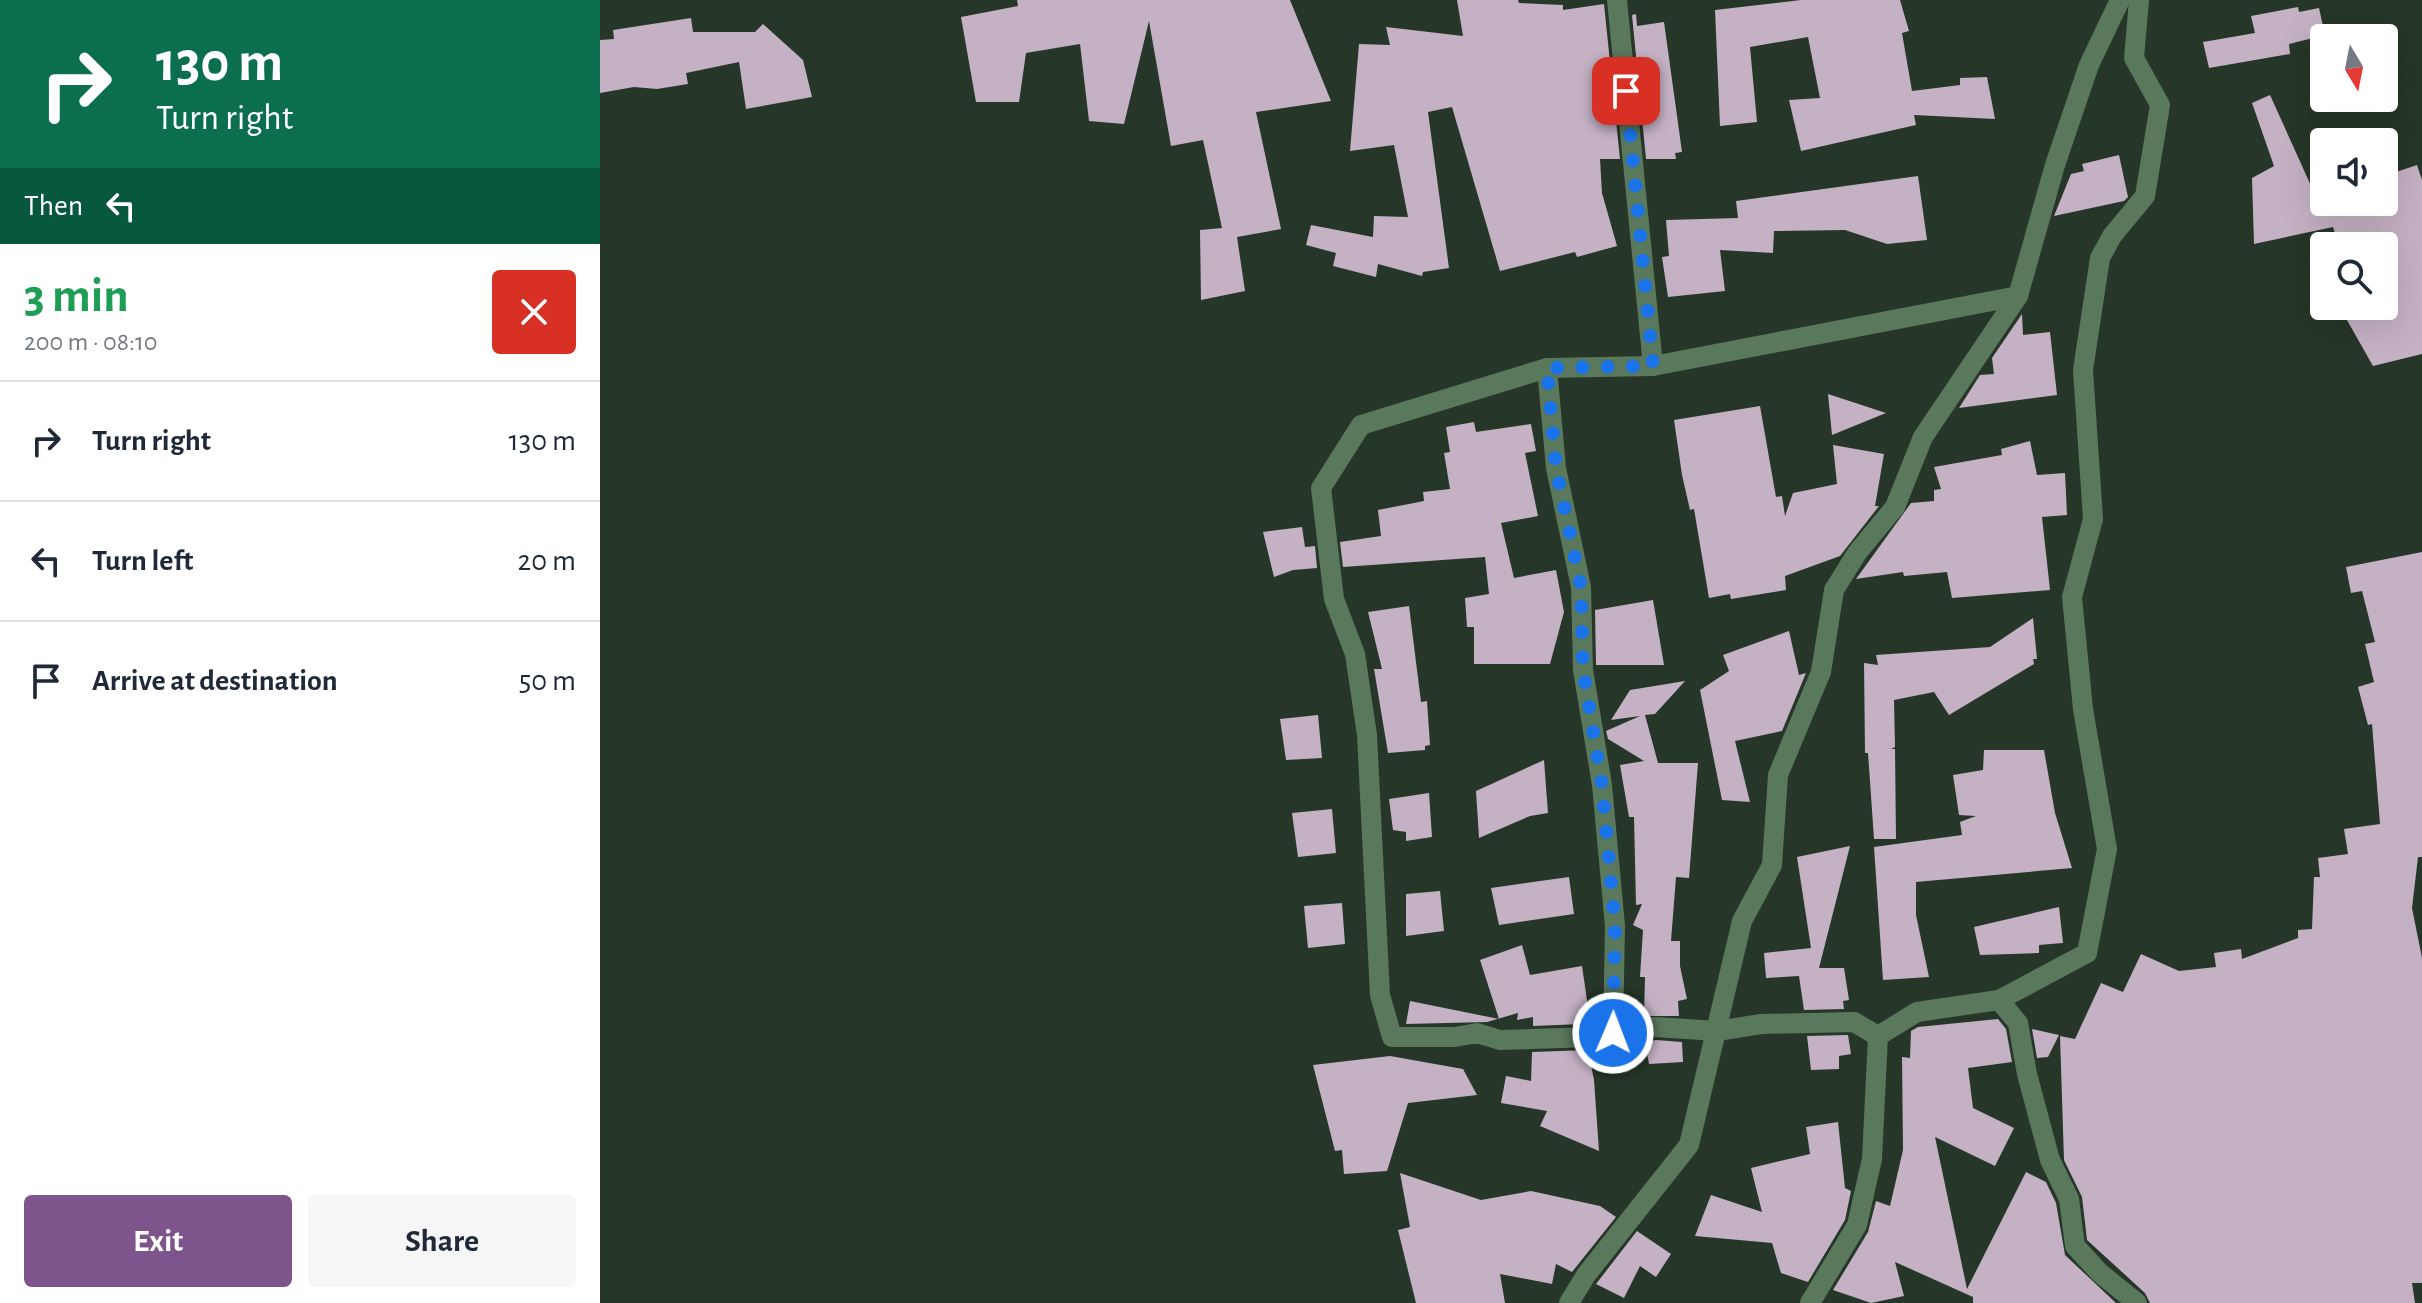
<!DOCTYPE html>
<html lang="en">
<head>
<meta charset="utf-8">
<style>
  body { margin:0; font-family:"Alegreya Sans",sans-serif; background:#f6f6f7; color:#1f2937; height:100vh; display:flex; flex-direction:column; font-size:30px; white-space:nowrap }
  * { box-sizing:border-box; margin:0 }
  p { font-size:26px; color:#747a83 }
  .icon { flex:none; width:44px; height:44px; fill:none; stroke:currentColor; stroke-width:2; stroke-linecap:round; stroke-linejoin:round }
  .map { position:relative; flex:1; overflow:hidden }
  .side { display:flex; flex-direction:column; background:#fff; width:600px }
  .side>* { flex:none }
  .guide { background:#0b6e4f; color:#fff; overflow:hidden }
  .needle { width:52px; rotate:170deg }
  .controls { position:absolute; left:1710px; top:24px; display:grid; gap:16px }
  .controls a { display:grid; place-items:center; width:88px; height:88px; border-radius:8px; background:#fff; box-shadow:0 8px 32px #0002; font-size:40px }
  .pin { position:absolute; display:grid; place-items:center; width:68px; height:68px; color:#fff; margin:-34px; border-radius:16px; box-shadow:0 4px 12px #0006 }
  .me { position:absolute; width:88px; margin:-44px; rotate:1deg; stroke-linejoin:round; filter:drop-shadow(0 0 6px #0008) }
  .turn { display:flex; align-items:center; gap:28px; height:168px; padding:0 24px; font-size:36px }
  .turn .icon { width:104px; height:104px; stroke-width:2.5 }
  .turn b { display:block; font-size:56px; line-height:68px }
  .then { display:flex; align-items:center; height:76px; padding:0 24px; background:#0003; gap:16px; font-size:30px }
  .round { display:grid; place-items:center; flex:none; width:84px; height:84px; border-radius:8px; background:#f6f6f7 }
  .head { display:flex; align-items:center; justify-content:space-between; height:136px; padding:0 24px }
  h1 { font-size:48px; font-weight:700; line-height:60px; color:#1e9e55 }
  .action { display:flex; gap:16px; margin-top:auto; padding:16px 24px }
  .action a { flex:1; height:92px; border-radius:8px; background:#7d558c; color:#fff; font-size:32px; font-weight:700; line-height:92px; text-align:center }
  .action a+a { background:#f6f6f7; color:#1f2937 }
  ul { padding:0; list-style:none }
  li { display:flex; align-items:center; gap:24px; height:120px; padding:0 24px; border-top:2px solid #e0e1e3 }
  li div { flex:1 }
  li b { display:block; font-size:30px }
  li em { font-style:normal }
  main { display:flex; flex:1; min-height:0 }
  .map>svg:first-child { display:block }
  .building { fill:#c4b1c4 }
  .lines { fill:none; stroke-linecap:round; stroke-linejoin:round }
  .street { stroke:#59785c; stroke-width:20 }
  .route { stroke:#1a73e8; stroke-width:14; stroke-dasharray:0 25.2 }
</style>
</head>
<body>
<main>
<section class="side">
<div class="guide">
<div class="turn"><svg class="icon" aria-label="right" viewBox="0 0 24 24"><path d="M7 20v-9h11M14 6l5 5-5 5"/></svg><div><b>130 m</b>Turn right</div></div>
<div class="then">Then<svg class="icon" aria-label="left" viewBox="0 0 24 24"><path d="M17 20v-9H6M10 6l-5 5 5 5"/></svg></div>
</div>
<div class="head"><div><h1>3 min</h1><p>200 m · 08:10</p></div><a class="round" style="background:#d93025;color:#fff"><svg class="icon" aria-label="close" viewBox="0 0 24 24"><path d="M6 6l12 12M18 6L6 18"/></svg></a></div>
<ul>
<li><svg class="icon" aria-label="right" viewBox="0 0 24 24"><path d="M7 20v-9h11M14 6l5 5-5 5"/></svg><div><b>Turn right</b></div><em>130 m</em></li>
<li><svg class="icon" aria-label="left" viewBox="0 0 24 24"><path d="M17 20v-9H6M10 6l-5 5 5 5"/></svg><div><b>Turn left</b></div><em>20 m</em></li>
<li><svg class="icon" aria-label="arrive" viewBox="0 0 24 24"><path d="M6 21V4h12l-3 4 3 4H6"/></svg><div><b>Arrive at destination</b></div><em>50 m</em></li>
</ul>
<div class="action"><a>Exit</a><a>Share</a></div>
</section>
<div class="map">
<svg width="1822" height="1303" viewBox="0 0 1822 1303">
  <rect width="100%" height="100%" fill="#263628"/>
  <g class="building">
    <polygon points="417,0 690,0 731,101 656,112 681,229 637,237 645,291 601,300 600,230 622,228 603,140 571,146 549,21 524,124 489,121 480,44 426,53 419,102 376,102 361,17 418,6"/>
    <polygon points="857,0 918,0 919,3 963,5 963,10 1004,4 1020,159 1000,159 1002,193 1017,246 977,257 975,252 900,271 852,107 828,112 849,268 823,272 822,276 778,264 776,277 733,266 736,253 706,245 711,225 773,237 774,216 808,217 794,145 750,151 759,44 790,45 786,27 863,36"/>
    <polygon points="1201,0 1300,0 1309,31 1302,33 1312,91 1360,85 1360,78 1387,77 1395,119 1314,115 1316,125 1201,151 1189,100 1220,98 1208,37 1150,47 1157,122 1120,126 1115,10"/>
    <polygon points="1698,7 1699,12 1719,8 1725,35 1689,44 1690,54 1609,68 1603,42 1655,33 1651,16"/>
    <polygon points="1036,14 1037,26 1064,22 1082,152 1075,153 1076,159 1046,159 1032,15"/>
    <polygon points="91,18 93,32 155,32 163,24 203,60 212,97 146,109 139,62 86,73 88,84 57,89 34,87 0,93 0,40 14,39 13,30"/>
    <polygon points="1670,95 1717,199 1724,196 1724,202 1784,202 1784,176 1817,165 1822,180 1822,354 1773,366 1739,306 1784,306 1784,246 1739,246 1733,227 1654,244 1652,178 1674,166 1652,103"/>
    <polygon points="1519,155 1528,197 1524,201 1454,216 1471,174 1484,171 1482,164"/>
    <polygon points="1318,176 1327,240 1287,244 1245,230 1174,231 1173,253 1120,250 1125,291 1068,297 1062,257 1069,256 1066,220 1138,218 1136,201"/>
    <polygon points="1422,314 1423,335 1450,332 1457,395 1359,408 1380,375 1394,374 1392,358"/>
    <polygon points="1228,394 1286,413 1232,435"/>
    <polygon points="1160,406 1176,497 1182,496 1185,516 1193,493 1237,484 1233,445 1284,454 1275,506 1279,506 1240,556 1185,576 1186,590 1131,599 1130,594 1109,598 1094,509 1090,510 1082,475 1074,420"/>
    <polygon points="874,422 876,432 931,424 936,451 925,453 938,516 901,523 914,578 956,570 964,612 950,664 874,664 874,627 867,627 865,598 889,594 885,557 743,567 740,542 781,536 778,510 824,501 823,492 850,489 844,453 850,452 846,427"/>
    <polygon points="1430,441 1437,475 1465,473 1467,515 1442,517 1450,590 1352,598 1347,572 1304,576 1303,572 1256,579 1311,503 1334,501 1334,490 1341,489 1334,467 1402,455 1401,449"/>
    <polygon points="702,527 705,547 715,546 717,568 693,570 674,577 663,532"/>
    <polygon points="1822,552 1822,857 1818,857 1812,908 1822,958 1822,1283 1812,1283 1815,1303 1550,1303 1545,1293 1487,1240 1482,1197 1464,1160 1460,1036 1475,1039 1501,983 1523,992 1541,954 1579,971 1616,967 1614,953 1641,949 1642,959 1698,938 1698,930 1712,929 1714,877 1720,877 1718,858 1748,854 1744,829 1780,824 1772,724 1768,725 1758,687 1774,682 1765,644 1775,642 1762,591 1751,593 1746,567"/>
    <polygon points="1053,600 1064,665 996,665 995,610"/>
    <polygon points="809,606 821,702 827,701 830,745 825,746 825,750 788,753 774,669 782,669 768,612"/>
    <polygon points="1433,618 1437,659 1433,659 1434,664 1349,715 1334,692 1294,700 1295,747 1291,749 1295,749 1296,839 1274,839 1268,753 1265,753 1264,663 1278,665 1276,655 1390,647"/>
    <polygon points="1189,631 1199,675 1206,673 1182,731 1135,741 1150,802 1122,800 1100,690 1129,671 1123,655"/>
    <polygon points="1085,681 1055,714 1045,715 1058,763 1098,763 1089,878 1076,877 1071,941 1080,941 1080,966 1087,999 1078,1001 1079,1016 1044,1016 1045,977 1040,977 1043,930 1033,925 1042,904 1036,905 1034,817 1029,817 1020,765 1044,761 1008,739 1006,731 1040,716 1011,720 1030,690"/>
    <polygon points="718,715 722,758 686,760 680,719"/>
    <polygon points="1384,750 1444,750 1455,813 1472,868 1316,882 1316,915 1329,977 1283,980 1274,847 1362,835 1360,822 1376,816 1359,815 1353,775 1383,770"/>
    <polygon points="944,760 948,813 930,816 879,838 876,791"/>
    <polygon points="829,793 832,837 806,841 806,832 793,830 789,799"/>
    <polygon points="732,809 736,853 698,857 692,813"/>
    <polygon points="1250,846 1219,968 1244,968 1249,1000 1243,1001 1244,1009 1204,1010 1199,976 1166,978 1164,953 1211,948 1197,857"/>
    <polygon points="969,877 974,914 899,925 891,888"/>
    <polygon points="840,891 844,931 806,936 806,894"/>
    <polygon points="742,903 745,944 708,948 704,906"/>
    <polygon points="1459,907 1463,943 1439,945 1439,953 1380,955 1374,927"/>
    <polygon points="922,945 930,975 982,966 989,1014 980,1014 983,1024 933,1026 933,1017 917,1020 918,1013 887,1022 806,1024 810,1001 899,1019 880,960"/>
    <polygon points="1398,1019 1406,1029 1412,1062 1368,1068 1373,1108 1414,1128 1395,1166 1335,1137 1367,1289 1426,1172 1446,1182 1456,1203 1465,1255 1516,1303 1373,1303 1373,1297 1295,1262 1304,1296 1271,1303 1233,1290 1268,1232 1276,1201 1290,1206 1303,1150 1302,1057 1310,1058 1311,1031 1318,1027"/>
    <polygon points="1432,1029 1459,1035 1448,1057 1437,1058"/>
    <polygon points="1248,1035 1251,1054 1239,1056 1239,1069 1211,1070 1207,1036"/>
    <polygon points="1056,1040 1082,1042 1083,1062 1049,1064 1045,1042"/>
    <polygon points="988,1050 994,1080 999,1151 940,1126 947,1111 901,1103 906,1076 931,1081 932,1052"/>
    <polygon points="790,1056 863,1069 877,1095 808,1103 787,1171 744,1174 742,1150 735,1151 713,1065"/>
    <polygon points="1238,1122 1245,1188 1251,1191 1245,1220 1208,1282 1181,1273 1172,1243 1095,1236 1111,1195 1162,1212 1151,1168 1210,1154 1206,1127"/>
    <polygon points="800,1173 881,1200 931,1191 1000,1206 1016,1217 972,1272 956,1264 952,1284 900,1274 905,1303 816,1303 798,1230 810,1227"/>
    <polygon points="1037,1231 1071,1254 1056,1277 1040,1266 1024,1298 996,1284"/>
  </g>
  <g class="lines">
    <g class="street">
      <polyline points="1017,0 1053,366"/>
      <polyline points="947,368 956,468 981,587 983,670 1002,785 1015,926 1013,1033"/>
      <polyline points="1399,1000 1418,1023 1427,1074 1450,1160 1469,1199 1475,1246 1500,1273 1537,1303"/>
      <polyline points="1278,1036 1254,1022 1161,1024 1117,1031 1055,1027 990,1037 900,1040 877,1033 855,1037 792,1037 780,995 767,735 755,654 734,599 721,488 761,425 947,368 1053,366 1418,296"/>
      <polyline points="969,1303 986,1275 1089,1145 1142,921 1172,865 1178,775 1221,672 1234,590 1257,553 1295,507 1323,437 1418,296 1455,165 1489,65 1520,0"/>
      <polyline points="1210,1303 1257,1225 1272,1159 1278,1036 1317,1012 1399,1000 1487,953 1507,849 1483,709 1472,597 1493,519 1483,370 1500,258 1512,236 1545,196 1560,105 1534,58 1539,0"/>
    </g>
  </g>
  <g class="lines">
    <polyline class="route" points="1013,1033 1015,926 1002,785 983,670 981,587 956,468 947,368 1053,366 1026,91"/>
  </g>
</svg>
<div class="controls">
<a><svg class="needle" viewBox="-14 -14 28 28"><path d="M0-13l5 13h-10z" fill="#e53935"/><path d="M0 13l5-13h-10z" fill="#747a83"/></svg></a>
<a><svg class="icon" aria-label="sound" viewBox="0 0 24 24"><path d="M4 9h4l5-4v14l-5-4H4zM17 9q2 3 0 6"/></svg></a>
<a><svg class="icon" aria-label="search" viewBox="0 0 24 24"><circle cx="10" cy="10" r="6"/><path d="M15 15l6 6"/></svg></a>
</div>
<div class="pin" style="left:1026px;top:91px;background:#d93025"><svg class="icon" aria-label="arrive" viewBox="0 0 24 24"><path d="M6 21V4h12l-3 4 3 4H6"/></svg></div>
<svg class="me" style="left:1013px;top:1033px" viewBox="-20 -20 40 40"><circle r="17" fill="#1a73e8" stroke="#fff" stroke-width="3"/><path d="M0-11L8 9 0 5-8 9z" fill="#fff"/></svg>
</div>
</main>
</body>
</html>
